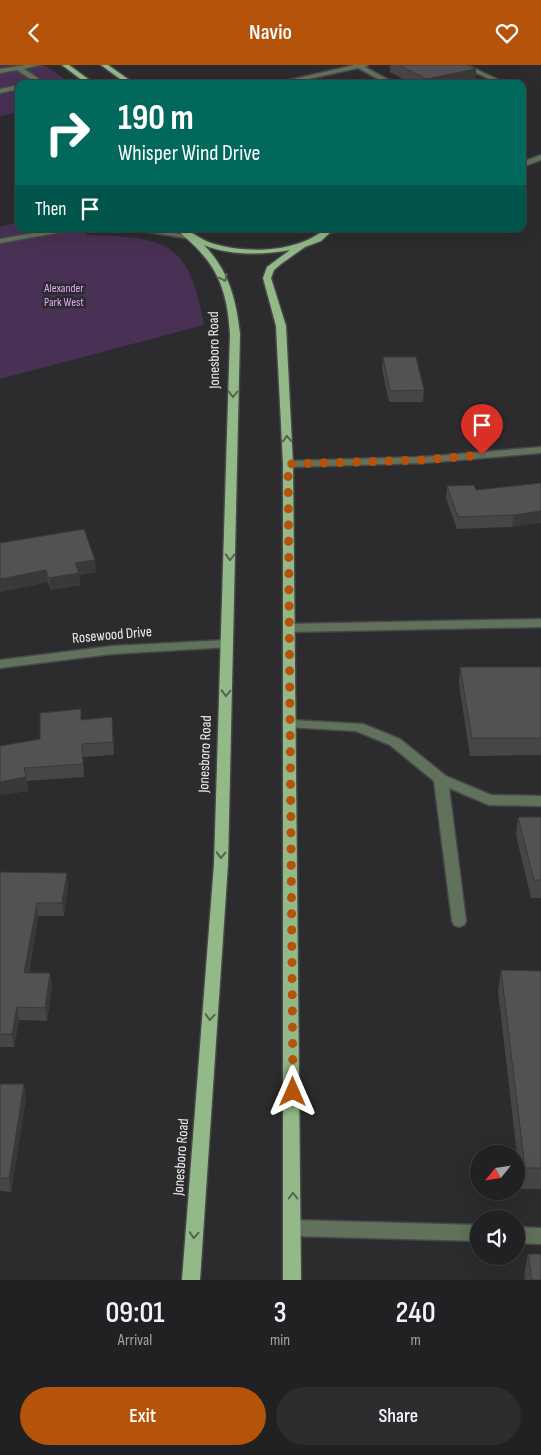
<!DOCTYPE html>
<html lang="en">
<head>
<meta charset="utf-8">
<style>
  body { margin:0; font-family:"Sofia Sans Condensed",sans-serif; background:#2d2d2f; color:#f1f3f6; height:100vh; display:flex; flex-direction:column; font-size:19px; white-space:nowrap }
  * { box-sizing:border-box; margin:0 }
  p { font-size:16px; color:#a2a3a5 }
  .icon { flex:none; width:28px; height:28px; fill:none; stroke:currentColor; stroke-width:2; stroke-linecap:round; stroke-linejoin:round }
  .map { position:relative; height:1215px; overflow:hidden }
  .details { display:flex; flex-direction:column; background:#212022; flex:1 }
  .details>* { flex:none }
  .top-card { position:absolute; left:15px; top:15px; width:511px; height:152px; border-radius:10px; box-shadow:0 5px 20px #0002,0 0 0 1px #3e3e40; background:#00695c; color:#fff; overflow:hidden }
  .needle { width:32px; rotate:240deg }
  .tools { position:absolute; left:470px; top:1080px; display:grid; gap:10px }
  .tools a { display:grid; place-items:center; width:55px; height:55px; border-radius:50%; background:#212022; box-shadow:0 5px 20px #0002,0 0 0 1px #3e3e40; font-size:25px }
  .pin { position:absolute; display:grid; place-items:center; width:42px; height:42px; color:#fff; margin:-51px -21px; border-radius:50% 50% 50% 0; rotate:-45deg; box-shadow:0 0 5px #0007 }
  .pin .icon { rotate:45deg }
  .me { position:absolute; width:55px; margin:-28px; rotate:0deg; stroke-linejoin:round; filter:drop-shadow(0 0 4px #0008) }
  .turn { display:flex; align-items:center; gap:18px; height:105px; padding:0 20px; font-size:22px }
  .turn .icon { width:65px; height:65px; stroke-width:2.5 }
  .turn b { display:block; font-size:35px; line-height:42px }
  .then { display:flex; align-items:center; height:48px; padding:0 20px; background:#0003; gap:10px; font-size:19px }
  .eta { display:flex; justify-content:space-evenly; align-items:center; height:85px; text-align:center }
  .eta b { font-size:30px; font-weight:600; line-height:35px }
  .button { display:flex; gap:10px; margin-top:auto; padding:10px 20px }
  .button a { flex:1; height:58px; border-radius:30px; background:#b45309; color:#fff; font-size:20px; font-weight:600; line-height:58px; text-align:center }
  .button a+a { background:#2d2d2f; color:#f1f3f6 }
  header { display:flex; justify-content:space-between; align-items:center; height:65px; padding:0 20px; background:#b45309; color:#fff; font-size:22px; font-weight:600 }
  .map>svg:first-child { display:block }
  .green { fill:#483154 }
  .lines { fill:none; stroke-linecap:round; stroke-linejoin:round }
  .lane-casing { stroke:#474648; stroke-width:3 }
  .street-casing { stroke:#474648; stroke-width:3 }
  .primary-casing { stroke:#474648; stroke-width:3 }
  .lane { fill:#60725b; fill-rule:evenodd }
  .street { fill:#60725b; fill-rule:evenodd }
  .primary { fill:#93b988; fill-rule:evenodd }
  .wall { fill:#474647 }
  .shaded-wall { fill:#39393a }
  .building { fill:#525153; stroke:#39393a }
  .oneway { stroke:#556451 }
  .route { stroke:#b45309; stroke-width:9; stroke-dasharray:0 16.2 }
  .labels { text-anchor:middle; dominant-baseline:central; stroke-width:5; stroke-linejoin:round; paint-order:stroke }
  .far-park-label { font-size:12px; fill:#dda9fa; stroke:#2c2b2d }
  .street-label { font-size:15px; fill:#eeedee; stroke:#2c2b2d }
</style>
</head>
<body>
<header><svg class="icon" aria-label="back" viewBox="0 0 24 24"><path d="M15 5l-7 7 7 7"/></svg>Navio<svg class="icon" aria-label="heart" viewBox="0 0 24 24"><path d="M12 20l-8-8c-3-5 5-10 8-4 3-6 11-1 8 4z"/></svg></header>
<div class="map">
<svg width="541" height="1215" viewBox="0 0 541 1215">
  <rect width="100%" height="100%" fill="#2c2b2d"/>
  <g class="green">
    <polygon points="0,0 44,0 71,19 19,19 19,47 0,51"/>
    <path d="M 19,157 L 19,164 L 84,164 L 87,170 C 168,172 189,177 204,260 L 0,314 L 0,162 Z"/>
  </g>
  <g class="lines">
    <g class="lane-casing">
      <g id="lane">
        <polygon points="25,0 40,0 24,4 38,13 36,19 30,19 32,15 17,5 0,8 0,4"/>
        <polygon points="355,0 368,0 365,2 396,19 387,19 358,3 286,19 272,19"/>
        <polygon points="459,0 467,0 503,17 498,18"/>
        <polygon points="342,15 349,19 340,18 340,16"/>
        <polygon points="19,20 19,24 0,28 0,24"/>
        <polygon points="541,554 541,562 290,567 284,563 290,559"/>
        <polygon points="291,655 363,659 400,674 446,711 491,730 541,731 541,741 489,740 449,723 466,856 464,860 459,862 454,860 452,856 434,716 390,680 356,666 286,662 284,659"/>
        <polygon points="293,1155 479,1160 479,1176 293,1171 287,1169 284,1163 287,1157"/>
        <polygon points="516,1162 541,1163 541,1179 516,1178"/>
      </g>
    </g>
    <g class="street-casing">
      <g id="street">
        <polygon points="541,90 541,95 522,102 522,97"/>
        <polygon points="56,164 156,164 194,172 190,174 143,166 68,166 0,178 0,174"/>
        <polygon points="328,164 342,164 329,168 325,166"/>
        <polygon points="541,382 541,388 423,398 288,402 283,399 288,396 423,392"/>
        <polygon points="227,575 233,579 231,582 112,589 0,603 0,595 112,581"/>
      </g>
    </g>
    <g class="primary-casing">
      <g id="primary">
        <polygon points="62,0 69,0 95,19 87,19"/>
        <polygon points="101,0 108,0 135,19 127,19"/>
        <path d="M 177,164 C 189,163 199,174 211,178 C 246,189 297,188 325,164 L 334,164 L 321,176 L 305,182 L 281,199 L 274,205 L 271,213 L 286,261 L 293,399 L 301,1215 L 283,1215 L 283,399 L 276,261 L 263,213 L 267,202 L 290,185 C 263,190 230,191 204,180 C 229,206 236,234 240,269 L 228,799 L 200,1215 L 182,1215 L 214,799 L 230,269 C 228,239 223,212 202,189 C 195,180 185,173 177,164 Z"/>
      </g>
    </g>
    <use href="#lane" class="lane"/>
    <use href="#street" class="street"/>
    <use href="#primary" class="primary"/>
  </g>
  <g class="wall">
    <polygon points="390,0 467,0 476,4 475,16 461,19 412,19 390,7"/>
    <polygon points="383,292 424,325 423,337 389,337 382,304"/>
    <polygon points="541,418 512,462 457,464 446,433 447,421 476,425"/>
    <polygon points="0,478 96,507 79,510 80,520 51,525 48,517 0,527"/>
    <polygon points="460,602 541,602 541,690 470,691 459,619"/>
    <polygon points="82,655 113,665 114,690 83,692 84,712 27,716 28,726 0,730 40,674"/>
    <polygon points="518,752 541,752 541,833 531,833 516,770"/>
    <polygon points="0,807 68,821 64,851 38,851 29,908 50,908 52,922 47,956 19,955 14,982 0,982"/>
    <polygon points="501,905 541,906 541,1124 521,1124 498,926"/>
    <polygon points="0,1019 26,1032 11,1127 0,1126"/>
    <polygon points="528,1189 541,1215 525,1215 524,1210"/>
  </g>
  <g class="shaded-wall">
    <polygon points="476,4 475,16 461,19 425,19 426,14"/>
    <polygon points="541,446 541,458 512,462 514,450"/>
    <polygon points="95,495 96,507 79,510 80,520 51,525 49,513 75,498"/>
    <polygon points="46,505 48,517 0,527 0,514"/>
    <polygon points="26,712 28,726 0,730 0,717"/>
    <polygon points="67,808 68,821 64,851 62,838"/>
    <polygon points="37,838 38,851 26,921 24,908"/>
    <polygon points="50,908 52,922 47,956 45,943"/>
    <polygon points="17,942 19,955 14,982 12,969"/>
    <polygon points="24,1019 26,1032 11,1127 9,1113"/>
  </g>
  <g class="building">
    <polygon points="399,0 467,0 476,4 426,14"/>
    <polygon points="383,292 416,292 424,325 390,326"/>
    <polygon points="541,418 541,446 514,450 458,452 447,421 474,420 476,425"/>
    <polygon points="84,464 95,495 75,498 79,508 49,513 46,505 0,514 0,478"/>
    <polygon points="460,602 541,602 541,673 472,673"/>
    <polygon points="81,644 81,655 112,652 113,677 82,679 83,699 24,703 26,712 0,717 0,681 40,674 40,648"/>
    <polygon points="518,752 541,752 541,815 534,815"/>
    <polygon points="0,807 67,808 62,838 37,838 24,908 50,908 45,943 17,942 12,969 0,969"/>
    <polygon points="501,905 541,906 541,1103 525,1103"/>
    <polygon points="0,1019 24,1019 9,1113 0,1113"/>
    <polygon points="528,1189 541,1189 541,1215 532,1215"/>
  </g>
  <defs><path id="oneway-chevron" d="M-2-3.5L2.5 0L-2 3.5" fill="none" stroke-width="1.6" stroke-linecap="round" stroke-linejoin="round" transform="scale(1.25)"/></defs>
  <g class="oneway">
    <use href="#oneway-chevron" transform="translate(224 213) rotate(65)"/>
    <use href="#oneway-chevron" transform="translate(233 329) rotate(91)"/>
    <use href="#oneway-chevron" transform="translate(287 374) rotate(-93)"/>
    <use href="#oneway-chevron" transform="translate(230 492) rotate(91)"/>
    <use href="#oneway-chevron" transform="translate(226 628) rotate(92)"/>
    <use href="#oneway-chevron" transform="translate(221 790) rotate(92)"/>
    <use href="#oneway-chevron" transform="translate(210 952) rotate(94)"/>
    <use href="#oneway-chevron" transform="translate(293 1131) rotate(-90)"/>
    <use href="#oneway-chevron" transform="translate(194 1170) rotate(94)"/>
  </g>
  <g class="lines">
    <polyline class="route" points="293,1027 288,399 423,395 482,390"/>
  </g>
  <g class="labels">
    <g class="far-park-label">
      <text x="64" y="223">Alexander<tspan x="64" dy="14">Park West</tspan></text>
    </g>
    <g class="street-label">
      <text transform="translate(214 285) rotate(-91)">Jonesboro Road</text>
      <text transform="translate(112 570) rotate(-5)">Rosewood Drive</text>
      <text transform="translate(205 689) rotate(-88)">Jonesboro Road</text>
      <text transform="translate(181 1092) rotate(-86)">Jonesboro Road</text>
    </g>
  </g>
</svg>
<div class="tools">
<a><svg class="needle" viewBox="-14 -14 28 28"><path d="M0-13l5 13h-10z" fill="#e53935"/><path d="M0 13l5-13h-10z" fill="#a2a3a5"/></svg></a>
<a><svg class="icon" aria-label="sound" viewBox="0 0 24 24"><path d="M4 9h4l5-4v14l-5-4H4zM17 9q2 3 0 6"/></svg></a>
</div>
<div class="pin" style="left:482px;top:390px;background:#d93025"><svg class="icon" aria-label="arrive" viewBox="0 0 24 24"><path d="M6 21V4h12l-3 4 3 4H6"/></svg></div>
<svg class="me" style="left:293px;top:1027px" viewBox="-20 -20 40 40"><path d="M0-17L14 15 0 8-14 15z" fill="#b45309" stroke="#fff" stroke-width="4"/></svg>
<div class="top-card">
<div class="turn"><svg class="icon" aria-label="right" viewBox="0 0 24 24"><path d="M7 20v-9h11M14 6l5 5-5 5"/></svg><div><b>190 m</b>Whisper Wind Drive</div></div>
<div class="then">Then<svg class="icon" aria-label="arrive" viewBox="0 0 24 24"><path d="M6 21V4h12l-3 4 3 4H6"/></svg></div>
</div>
</div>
<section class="details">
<div class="eta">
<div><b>09:01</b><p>Arrival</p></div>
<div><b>3</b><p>min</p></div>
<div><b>240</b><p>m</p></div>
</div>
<div class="button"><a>Exit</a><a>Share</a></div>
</section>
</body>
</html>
